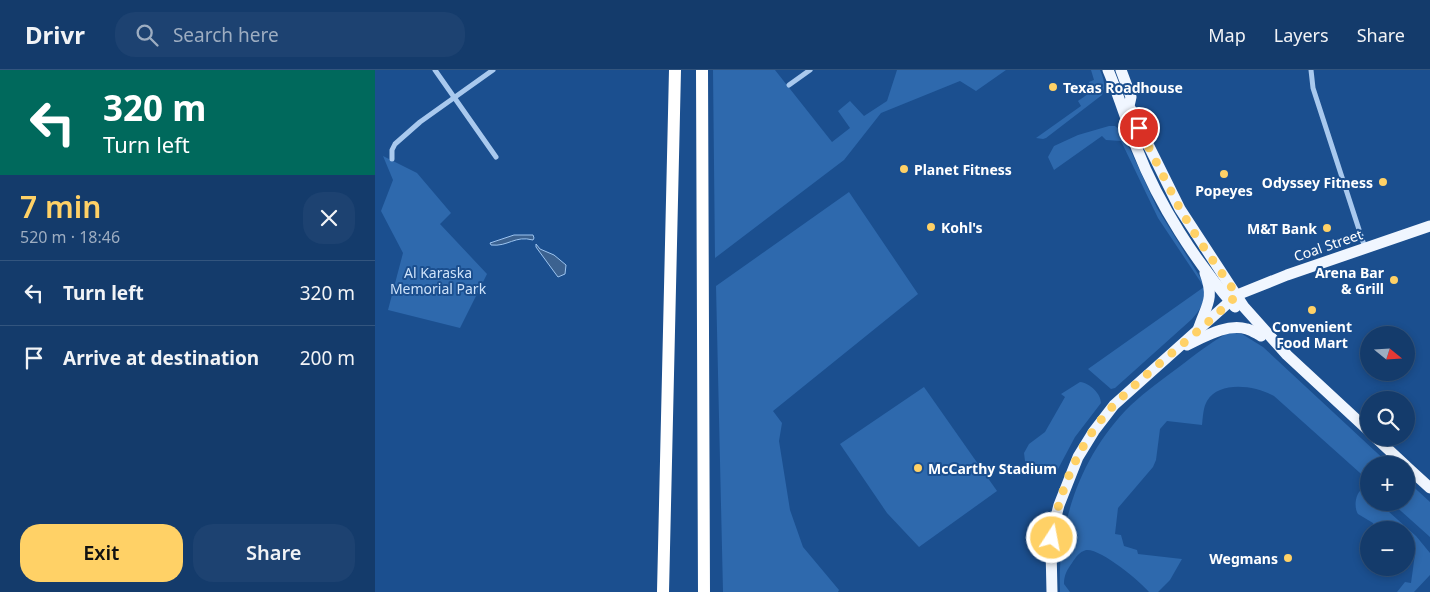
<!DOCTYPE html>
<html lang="en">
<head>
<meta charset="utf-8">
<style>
  body { margin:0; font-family:"Noto Sans",sans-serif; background:#1d4271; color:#f1f3f6; height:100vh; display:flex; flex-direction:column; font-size:19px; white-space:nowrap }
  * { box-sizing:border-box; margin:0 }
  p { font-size:16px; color:#9dadc1 }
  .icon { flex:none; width:28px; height:28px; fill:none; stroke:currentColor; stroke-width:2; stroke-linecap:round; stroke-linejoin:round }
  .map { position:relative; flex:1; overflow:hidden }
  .side { display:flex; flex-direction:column; background:#143b6b; width:375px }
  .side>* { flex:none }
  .guide { background:#00695c; color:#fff; overflow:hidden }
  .needle { width:32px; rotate:108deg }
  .controls { position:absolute; left:985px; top:256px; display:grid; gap:10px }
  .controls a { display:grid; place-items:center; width:55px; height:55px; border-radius:50%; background:#143b6b; box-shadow:0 2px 8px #0003,0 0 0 1px #33557e; font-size:25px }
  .pin { position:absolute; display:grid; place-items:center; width:42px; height:42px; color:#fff; margin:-21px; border:2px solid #fff; border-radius:50%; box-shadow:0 1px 5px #0007 }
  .me { position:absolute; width:55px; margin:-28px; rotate:11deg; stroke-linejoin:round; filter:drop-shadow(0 0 4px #0008) }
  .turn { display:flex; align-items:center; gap:18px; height:105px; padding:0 20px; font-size:22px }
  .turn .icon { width:65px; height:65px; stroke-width:2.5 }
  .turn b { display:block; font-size:35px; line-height:42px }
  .round { display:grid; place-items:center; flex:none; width:52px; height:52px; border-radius:20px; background:#1d4271 }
  .summary { display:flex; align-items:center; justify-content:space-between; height:85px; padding:0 20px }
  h1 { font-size:30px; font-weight:600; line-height:38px; color:#ffd166 }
  .action { display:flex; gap:10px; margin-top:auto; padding:10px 20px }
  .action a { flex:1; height:58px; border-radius:20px; background:#ffd166; color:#111; font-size:20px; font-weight:600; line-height:58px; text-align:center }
  .action a+a { background:#1d4271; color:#f1f3f6 }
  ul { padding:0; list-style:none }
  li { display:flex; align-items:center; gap:15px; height:65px; padding:0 20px; border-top:1px solid #33557e }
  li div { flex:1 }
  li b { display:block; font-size:19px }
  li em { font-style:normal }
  header { display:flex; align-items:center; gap:30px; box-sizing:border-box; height:70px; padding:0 25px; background:#143b6b; border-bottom:1px solid #33557e }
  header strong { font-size:24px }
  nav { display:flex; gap:28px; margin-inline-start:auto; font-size:18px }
  .search { width:350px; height:45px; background:#1d4271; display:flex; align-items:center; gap:12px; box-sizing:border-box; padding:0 18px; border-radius:20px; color:#9dadc1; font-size:19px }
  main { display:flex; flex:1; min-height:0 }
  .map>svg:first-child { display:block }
  .green { fill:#2e69ad }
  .water { fill:#3c6290; stroke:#9cc4f0 }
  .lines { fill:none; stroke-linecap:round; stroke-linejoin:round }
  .minor { stroke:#a9c9ee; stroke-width:5 }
  .primary { stroke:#f0f6ff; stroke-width:11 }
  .motorway { stroke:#fff; stroke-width:12 }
  .route { stroke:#ffd166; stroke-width:9; stroke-dasharray:0 16.2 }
  .poi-dot { fill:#ffd166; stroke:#1b4f8f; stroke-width:2 }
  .labels { text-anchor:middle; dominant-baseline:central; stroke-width:4; stroke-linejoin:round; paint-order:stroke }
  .poi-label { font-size:14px; font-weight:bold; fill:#fff; stroke:#1b4f8f; text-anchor:start }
  .street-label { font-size:14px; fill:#fff; stroke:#1b4f8f }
  .park-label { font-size:14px; fill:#cfe3fa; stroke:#1b4f8f }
</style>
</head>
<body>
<header>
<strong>Drivr</strong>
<div class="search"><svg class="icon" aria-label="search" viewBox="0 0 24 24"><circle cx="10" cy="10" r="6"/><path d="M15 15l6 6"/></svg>Search here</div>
<nav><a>Map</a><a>Layers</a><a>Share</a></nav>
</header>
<main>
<section class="side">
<div class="guide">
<div class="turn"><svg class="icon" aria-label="left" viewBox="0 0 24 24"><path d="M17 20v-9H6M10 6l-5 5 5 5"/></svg><div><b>320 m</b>Turn left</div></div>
</div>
<div class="summary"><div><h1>7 min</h1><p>520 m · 18:46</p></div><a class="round"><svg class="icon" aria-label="close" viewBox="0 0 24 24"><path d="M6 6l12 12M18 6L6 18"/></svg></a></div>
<ul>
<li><svg class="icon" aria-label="left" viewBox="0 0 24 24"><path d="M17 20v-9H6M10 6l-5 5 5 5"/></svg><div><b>Turn left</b></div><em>320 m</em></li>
<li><svg class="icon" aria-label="arrive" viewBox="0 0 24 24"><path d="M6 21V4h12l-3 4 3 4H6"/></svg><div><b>Arrive at destination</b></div><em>200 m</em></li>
</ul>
<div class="action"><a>Exit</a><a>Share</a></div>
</section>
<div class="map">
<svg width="1055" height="522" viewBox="0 0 1055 522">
  <rect width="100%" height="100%" fill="#1b4f8f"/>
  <g class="green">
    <polygon points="338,0 400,0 457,72 475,58 463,41 475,31 489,46 512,31 522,0 631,0 601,21 585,11 506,43 469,90 340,188"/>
    <path d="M 716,0 L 725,0 C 729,9 731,16 727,25 L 671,68 L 668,69 L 661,68 L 706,36 L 703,31 C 710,26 718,23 714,12 L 719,10 Z"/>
    <path d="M 734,56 L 740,56 L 747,62 L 782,138 L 828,212 C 833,226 827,238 817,249 L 740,318 L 736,319 L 713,299 L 829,217 L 783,148 L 746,71 L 731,70 L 727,66 L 679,100 L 673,87 L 679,76 L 703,65 Z"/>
    <polygon points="8,86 42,103 76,143 65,154 112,204 85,258 13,240 28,183 6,141 18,110"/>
    <polygon points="474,122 543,224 398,341 407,353 404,371 415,440 428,477 464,520 463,522 348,522 341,216"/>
    <path d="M 854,262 L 867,264 L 888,277 L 1015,395 L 994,395 L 994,411 L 899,326 C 881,316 845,310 832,331 C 828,338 828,347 827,355 L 792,351 L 785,359 L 781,390 L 778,397 L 743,438 L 740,464 L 746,465 L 749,476 L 762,480 L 763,484 L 807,489 L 795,510 L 783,522 L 774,522 C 765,511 725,478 711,480 C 704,482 701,487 697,493 C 692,500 689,505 689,514 L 695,522 L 685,522 C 682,453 706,384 756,335 C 771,321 788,309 804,297 C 821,284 835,273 854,262 Z"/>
    <path d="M 705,312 C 715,313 726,324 726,333 L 700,367 L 683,399 L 678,401 L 654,395 L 650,391 L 649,383 L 654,374 L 670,362 L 690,327 L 686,324 Z"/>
    <polygon points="549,317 622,421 544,477 512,443 465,374"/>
    <polygon points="1031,410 1055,432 1055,467 1017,433 1031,432"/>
    <path d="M 986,420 L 990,420 L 994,423 L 994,432 L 1004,433 L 1041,466 L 1055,483 L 1055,505 L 1039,522 L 1022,522 L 1030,512 L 1036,513 L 1040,484 L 1034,483 L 1031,480 L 1031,460 L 1001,460 L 998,453 L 983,444 C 979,438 980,425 986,420 Z"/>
  </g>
  <g class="water">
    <path d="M 139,165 L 158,165 L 159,168 L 158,170 C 140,165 133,177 116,175 L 115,173 Z"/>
    <polygon points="161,174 165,179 179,185 191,195 190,204 183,207 180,203 161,177"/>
  </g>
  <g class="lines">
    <g class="minor">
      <polyline points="60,0 121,87"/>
      <polyline points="936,0 938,18 990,178"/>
      <polyline points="414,15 435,0"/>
      <polyline points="17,89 17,80 20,74 45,52 118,0"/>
    </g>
    <g class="primary">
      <path d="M 733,0 C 744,26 752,53 762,79 C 784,135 821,192 860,237"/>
      <polyline points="746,0 756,27 754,36 805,139 869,237 912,285 994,361"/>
      <path d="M 823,260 C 831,235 840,230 830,203"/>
      <path d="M 812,275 C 829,267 852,253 872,259 C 877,260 882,264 886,266"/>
      <polyline points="1001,368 1030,395"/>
      <polyline points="1031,396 1055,418"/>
      <polyline points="677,522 676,478 678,458 684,435 703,387 719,361 739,335 862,225 912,205 1055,156"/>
    </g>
    <g class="motorway">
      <polyline points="327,0 329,522"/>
      <polyline points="288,522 300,0"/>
    </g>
  </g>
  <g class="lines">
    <path class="route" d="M 677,468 C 683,421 706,369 739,335 C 778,296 823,264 862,225 L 823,169 L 805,139 L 764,58"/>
  </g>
  <g class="poi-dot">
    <circle cx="678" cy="17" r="5"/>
    <circle cx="529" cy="99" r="5"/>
    <circle cx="849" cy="104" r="5"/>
    <circle cx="1008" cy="112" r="5"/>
    <circle cx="556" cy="157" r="5"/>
    <circle cx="952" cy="158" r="5"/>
    <circle cx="1019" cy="210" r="5"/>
    <circle cx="937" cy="240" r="5"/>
    <circle cx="543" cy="398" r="5"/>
    <circle cx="913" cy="488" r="5"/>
  </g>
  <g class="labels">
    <g class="poi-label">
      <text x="688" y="17">Texas Roadhouse</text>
      <text x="539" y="99">Planet Fitness</text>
      <text x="998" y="112" text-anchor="end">Odyssey Fitness</text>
      <text x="849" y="120" text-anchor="middle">Popeyes</text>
      <text x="566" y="157">Kohl's</text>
      <text x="942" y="158" text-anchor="end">M&amp;T Bank</text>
      <text x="1009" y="202" text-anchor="end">Arena Bar<tspan x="1009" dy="16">&amp; Grill</tspan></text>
      <text x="937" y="256" text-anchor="middle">Convenient<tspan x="937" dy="16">Food Mart</tspan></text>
      <text x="553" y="398">McCarthy Stadium</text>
      <text x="903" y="488" text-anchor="end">Wegmans</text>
    </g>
    <g class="street-label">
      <text transform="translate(953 175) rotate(-19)">Coal Street</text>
    </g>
    <g class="park-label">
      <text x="63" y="202">Al Karaska<tspan x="63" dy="16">Memorial Park</tspan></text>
    </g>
  </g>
</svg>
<div class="controls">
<a><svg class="needle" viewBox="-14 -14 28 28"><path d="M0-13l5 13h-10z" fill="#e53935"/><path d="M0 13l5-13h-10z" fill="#9dadc1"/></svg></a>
<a><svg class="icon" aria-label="search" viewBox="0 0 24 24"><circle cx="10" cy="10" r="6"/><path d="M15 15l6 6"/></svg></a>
<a>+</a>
<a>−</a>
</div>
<div class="pin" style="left:764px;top:58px;background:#d93025"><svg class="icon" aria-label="arrive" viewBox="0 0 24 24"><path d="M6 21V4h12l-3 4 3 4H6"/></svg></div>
<svg class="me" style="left:677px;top:468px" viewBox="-20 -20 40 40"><circle r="17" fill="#ffd166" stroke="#fff" stroke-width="3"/><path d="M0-11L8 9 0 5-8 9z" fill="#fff"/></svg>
</div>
</main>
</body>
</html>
